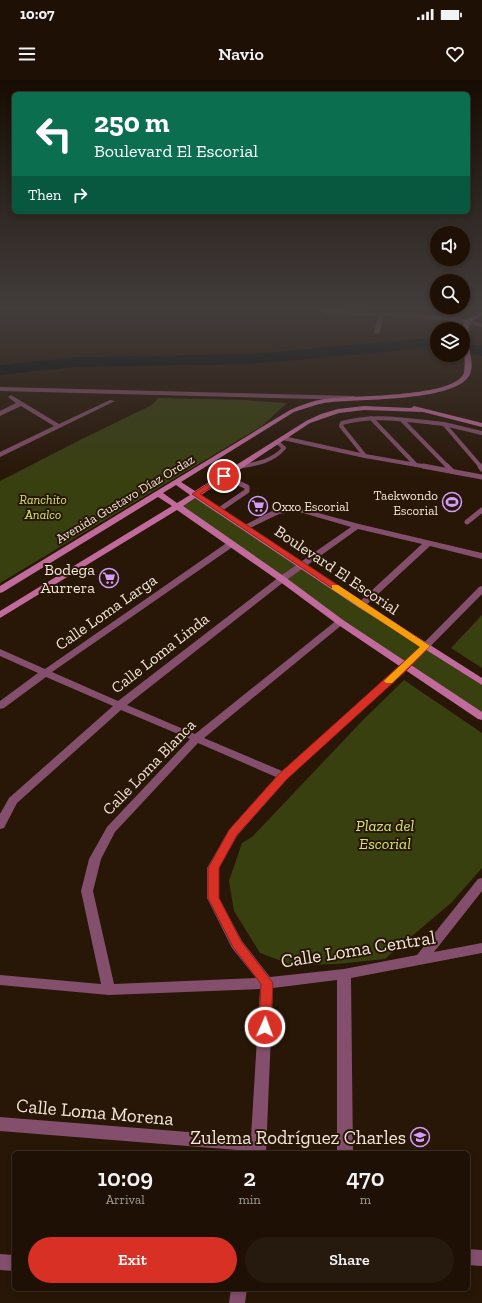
<!DOCTYPE html>
<html lang="en">
<head>
<meta charset="utf-8">
<style>
  body { margin:0; font-family:"Zilla Slab",serif; background:#26190e; color:#f1f3f6; height:100vh; display:flex; flex-direction:column; font-size:15px; white-space:nowrap }
  * { box-sizing:border-box; margin:0 }
  p { font-size:13px; color:#a19d9a }
  .icon { flex:none; width:22px; height:22px; fill:none; stroke:currentColor; stroke-width:2; stroke-linecap:round; stroke-linejoin:round }
  .map { position:relative; flex:1; overflow:hidden }
  .panel { position:absolute; left:12px; top:1071px; width:458px; height:140px; display:flex; flex-direction:column; background:#1e1004; border-radius:6px; box-shadow:0 2px 6px #0003,0 0 0 1px #3c3026 }
  .panel>* { flex:none }
  .guide { position:absolute; left:12px; top:12px; width:458px; height:122px; border-radius:6px; box-shadow:0 2px 6px #0003,0 0 0 1px #3c3026; background:#0b6e4f; color:#fff; overflow:hidden }
  .buttons { position:absolute; left:430px; top:146px; display:grid; gap:8px }
  .buttons a { display:grid; place-items:center; width:40px; height:40px; border-radius:50%; background:#1e1004; box-shadow:0 2px 6px #0003,0 0 0 1px #3c3026; font-size:20px }
  .pin { position:absolute; display:grid; place-items:center; width:34px; height:34px; color:#fff; margin:-17px; border:2px solid #fff; border-radius:50%; box-shadow:0 1px 4px #0007 }
  .me { position:absolute; width:44px; margin:-22px; rotate:2deg; stroke-linejoin:round; filter:drop-shadow(0 0 3px #0008) }
  .turn { display:flex; align-items:center; gap:14px; height:84px; padding:0 16px; font-size:18px }
  .turn .icon { width:52px; height:52px; stroke-width:2.5 }
  .turn b { display:block; font-size:28px; line-height:34px }
  .then { display:flex; align-items:center; height:38px; padding:0 16px; background:#0003; gap:8px; font-size:15px }
  .eta { display:flex; justify-content:space-evenly; align-items:center; height:68px; text-align:center }
  .eta b { font-size:24px; font-weight:600; line-height:28px }
  .action { display:flex; gap:8px; margin-top:auto; padding:8px 16px }
  .action a { flex:1; height:46px; border-radius:24px; background:#d93025; color:#fff; font-size:16px; font-weight:600; line-height:46px; text-align:center }
  .action a+a { background:#26190e; color:#f1f3f6 }
  .status { display:flex; justify-content:space-between; align-items:center; height:28px; padding:0 20px; background:#1e1004; direction:ltr }
  .status svg { height:11px; fill:currentColor }
  header { display:flex; justify-content:space-between; align-items:center; height:52px; padding:0 16px; background:#1e1004; font-size:18px; font-weight:600 }
  .map>svg:first-child { display:block }
  .green { fill:#394010 }
  .lines { fill:none; stroke-linecap:round; stroke-linejoin:round }
  .river { fill:#010a10; fill-rule:evenodd }
  .lane-far1 { stroke:#834f6c; stroke-width:4 }
  .lane { stroke:#834f6c; stroke-width:5 }
  .street { fill:#834f6c; fill-rule:evenodd }
  .secondary { fill:#c06b9b; fill-rule:evenodd }
  .route { fill:#d93025; stroke:#8d1f18 }
  .slow { fill:#f59e0b }
  .labels { text-anchor:middle; dominant-baseline:central; stroke-width:4; stroke-linejoin:round; paint-order:stroke }
  .far-poi-label { font-size:13px; fill:#f3e6db; stroke:#281606; text-anchor:end }
  .far-park-label { font-size:13px; font-style:italic; fill:#d3e66c; stroke:#281606 }
  .far-street-label { font-size:13px; fill:#f3e6db; stroke:#281606 }
  .poi-label { font-size:16px; fill:#f3e6db; stroke:#281606; text-anchor:end }
  .street-label { font-size:16px; fill:#f3e6db; stroke:#281606 }
  .park-label { font-size:16px; font-style:italic; fill:#d3e66c; stroke:#281606 }
  .near-street-label { font-size:19px; fill:#f3e6db; stroke:#281606 }
  .near-poi-label { font-size:19px; fill:#f3e6db; stroke:#281606; text-anchor:end }
</style>
</head>
<body>
<div class="status"><b>10:07</b><svg viewBox="0 0 49 12"><path d="M0 12V9h3v3zM5 12V6h3v6zM10 12V3h3v9zM15 12V0h3v12zM26 1h20v11H26zM47 4h2v5h-2z"/></svg></div>
<header><svg class="icon" aria-label="menu" viewBox="0 0 24 24"><path d="M4 6h16M4 12h16M4 18h16"/></svg>Navio<svg class="icon" aria-label="heart" viewBox="0 0 24 24"><path d="M12 20l-8-8c-3-5 5-10 8-4 3-6 11-1 8 4z"/></svg></header>
<div class="map">
<svg width="482" height="1223" viewBox="0 0 482 1223">
  <rect width="100%" height="100%" fill="#281606"/>
  <g class="green">
    <polygon points="158,318 245,320 287,323 262,346 0,503 0,401 82,359 152,325"/>
    <polygon points="195,415 300,486 282,498 180,426"/>
    <polygon points="302,486 424,566 405,586 283,499"/>
    <polygon points="482,535 482,588 451,568"/>
    <polygon points="426,567 482,602 482,636 407,587"/>
    <polygon points="404,600 482,653 482,788 451,823 385,879 337,884 292,885 260,873 234,831 229,801 242,763 252,757 363,640"/>
  </g>
  <g class="lines">
    <g class="river">
      <polygon points="417,259 437,260 437,270 417,269 252,284 75,287 0,295 0,285 75,277 252,274"/>
      <polygon points="463,264 482,266 482,276 463,274"/>
    </g>
    <g class="lane-far1">
      <polyline points="371,338 415,384"/>
      <polyline points="402,340 448,387"/>
      <polyline points="444,344 482,353"/>
      <polyline points="283,358 365,376 428,387"/>
      <path d="M 365,376 L 341,346 L 342,343 C 376,333 410,341 444,344 L 481,387"/>
      <path d="M 238,387 C 255,384 272,382 284,368 L 277,362"/>
    </g>
    <g class="lane">
      <polyline points="423,386 482,397"/>
      <polyline points="447,386 452,391"/>
      <polyline points="480,386 482,389"/>
      <polyline points="238,387 241,386"/>
      <polyline points="219,430 247,411 247,407 224,396"/>
      <polyline points="467,442 482,430"/>
    </g>
    <g class="street">
      <polygon points="319,230 426,234 464,239 482,243 482,247 445,240 384,236 380,252 377,254 374,252 378,236 328,235"/>
      <polygon points="0,307 354,316 357,318 354,320 0,311"/>
      <polygon points="11,315 59,344 110,320 115,321 0,377 0,372 54,346 21,326 0,336 0,331 16,323 8,317"/>
      <path d="M 296,427 L 359,444 L 482,473 L 482,479 L 430,466 L 364,527 L 361,528 L 356,525 L 358,523 L 422,464 L 358,449 L 285,501 L 127,625 L 195,654 L 337,540 L 343,540 L 345,542 L 343,544 L 204,658 L 282,691 L 402,585 L 479,507 L 482,506 L 482,514 L 408,589 L 287,699 L 237,756 L 219,788 L 219,818 L 242,861 L 270,897 L 344,889 L 417,875 L 478,799 L 482,798 L 482,811 L 434,872 L 482,863 L 482,873 L 351,898 L 353,1073 L 337,1073 L 337,900 L 273,908 L 266,1073 L 250,1073 L 250,1071 L 0,1051 L 0,1037 L 251,1057 L 260,909 L 109,915 L 0,905 L 0,895 L 101,904 L 81,811 L 89,779 L 107,747 L 190,659 L 121,630 L 17,723 L 4,748 L 0,749 L 0,734 L 9,718 L 113,626 L 46,597 L 4,628 L 0,629 L 0,621 L 38,593 L 0,576 L 0,569 L 45,589 L 228,462 L 234,462 L 235,464 L 234,466 L 52,592 L 118,621 L 279,497 L 351,447 L 296,431 L 279,434 L 248,449 L 242,449 L 241,447 L 274,430 ZM 198,663 L 276,697 L 229,750 L 207,788 L 207,818 L 232,868 L 256,898 L 114,904 L 93,811 L 101,779 L 115,752 Z"/>
      <polygon points="468,1169 482,1170 482,1186 468,1185"/>
      <polygon points="0,1174 14,1175 14,1191 0,1190"/>
      <polygon points="231,1209 247,1209 245,1223 229,1223"/>
    </g>
    <path class="secondary" d="M 482,232 L 482,236 L 470,242 C 469,248 468,254 468,260 C 469,271 475,286 469,296 C 452,323 354,318 324,323 C 314,325 304,329 294,332 L 181,402 L 195,411 L 306,341 L 321,334 L 338,329 L 364,326 L 411,328 L 414,326 L 482,343 L 482,347 L 423,332 L 364,330 L 339,333 L 310,343 L 201,415 L 364,523 L 482,598 L 482,605 L 358,527 L 195,418 L 183,426 L 285,497 L 343,540 L 482,632 L 482,640 L 478,639 L 337,544 L 279,501 L 177,430 L 0,538 L 0,531 L 172,426 L 158,417 L 3,512 L 0,513 L 0,506 L 290,330 C 301,325 312,321 324,319 C 352,315 448,318 463,295 C 467,289 462,253 464,241 ZM 176,405 L 190,415 L 177,423 L 163,413 Z"/>
  </g>
  <linearGradient id="sky" x2="0" y2="1"><stop stop-color="#160c03"/><stop offset="0.57" stop-color="#423c3b"/><stop offset="1" stop-color="#423c3b" stop-opacity="0"/></linearGradient>
  <rect width="482" height="401" fill="url(#sky)"/>
  <polygon class="route" points="224,394 227,395 227,398 200,414 430,566 408,589 287,699 237,755 219,788 219,818 241,861 273,903 271,947 269,951 265,952 260,951 259,947 261,904 233,867 208,818 208,788 229,750 279,694 420,567 192,414"/>
  <polygon class="slow" points="332,505 338,505 430,566 392,603 386,603 384,601 386,599 420,567 332,509"/>
  <defs>
    <g id="stadium-ring" transform="scale(1)"><circle r="9.5" fill="#281606" stroke="#d49cfc" stroke-width="1.5"/><path d="M0-5a6.5 5 0 1 0 0 10a6.5 5 0 1 0 0-10ZM-3.5-1.8h7v3.6h-7Z" fill="#d49cfc"/></g>
    <g id="supermarket-ring" transform="scale(1)"><circle r="9.5" fill="#281606" stroke="#d49cfc" stroke-width="1.5"/><path d="M-6-5.5h2.5l.6 2H6L4.5 2H-2.5L-4.4-4H-6ZM-1.5 3.2a1.3 1.3 0 1 0 .1 0ZM3 3.2a1.3 1.3 0 1 0 .1 0Z" fill="#d49cfc"/></g>
    <g id="school-ring" transform="scale(1)"><circle r="9.5" fill="#281606" stroke="#d49cfc" stroke-width="1.5"/><path d="M0-5L7-2L0 1L-7-2ZM-4 1L0 2.5L4 1V4Q0 6-4 4Z" fill="#d49cfc"/></g>
  </defs>
  <g fill-rule="evenodd">
    <use href="#stadium-ring" x="452" y="422"/>
    <use href="#supermarket-ring" x="258" y="426"/>
    <use href="#supermarket-ring" x="109" y="498"/>
    <use href="#school-ring" x="420" y="1057"/>
  </g>
  <g class="labels">
    <g class="far-poi-label">
      <text x="438" y="415">Taekwondo<tspan x="438" dy="15">Escorial</tspan></text>
      <text x="272" y="426" text-anchor="start">Oxxo Escorial</text>
    </g>
    <g class="far-park-label">
      <text x="43" y="419">Ranchito<tspan x="43" dy="15">Analco</tspan></text>
    </g>
    <g class="far-street-label">
      <text transform="translate(125 419) rotate(-31)">Avenida Gustavo Díaz Ordaz</text>
    </g>
    <g class="poi-label">
      <text x="95" y="489">Bodega<tspan x="95" dy="18">Aurrera</tspan></text>
    </g>
    <g class="street-label">
      <text transform="translate(337 490) rotate(34)">Boulevard El Escorial</text>
      <text transform="translate(106 532) rotate(-35)">Calle Loma Larga</text>
      <text transform="translate(160 573) rotate(-38)">Calle Loma Linda</text>
      <text transform="translate(149 687) rotate(-46)">Calle Loma Blanca</text>
    </g>
    <g class="park-label">
      <text x="385" y="745">Plaza del<tspan x="385" dy="18">Escorial</tspan></text>
    </g>
    <g class="near-street-label">
      <text transform="translate(358 869) rotate(-9)">Calle Loma Central</text>
      <text transform="translate(95 1032) rotate(5)">Calle Loma Morena</text>
    </g>
    <g class="near-poi-label">
      <text x="406" y="1057">Zulema Rodríguez Charles</text>
    </g>
  </g>
</svg>
<div class="buttons">
<a><svg class="icon" aria-label="sound" viewBox="0 0 24 24"><path d="M4 9h4l5-4v14l-5-4H4zM17 9q2 3 0 6"/></svg></a>
<a><svg class="icon" aria-label="search" viewBox="0 0 24 24"><circle cx="10" cy="10" r="6"/><path d="M15 15l6 6"/></svg></a>
<a><svg class="icon" aria-label="layers" viewBox="0 0 24 24"><path d="M12 4l9 5-9 5-9-5zM3 14l9 5 9-5"/></svg></a>
</div>
<div class="pin" style="left:224px;top:396px;background:#d93025"><svg class="icon" aria-label="arrive" viewBox="0 0 24 24"><path d="M6 21V4h12l-3 4 3 4H6"/></svg></div>
<svg class="me" style="left:265px;top:947px" viewBox="-20 -20 40 40"><circle r="17" fill="#d93025" stroke="#fff" stroke-width="3"/><path d="M0-11L8 9 0 5-8 9z" fill="#fff"/></svg>
<div class="guide">
<div class="turn"><svg class="icon" aria-label="left" viewBox="0 0 24 24"><path d="M17 20v-9H6M10 6l-5 5 5 5"/></svg><div><b>250 m</b>Boulevard El Escorial</div></div>
<div class="then">Then<svg class="icon" aria-label="right" viewBox="0 0 24 24"><path d="M7 20v-9h11M14 6l5 5-5 5"/></svg></div>
</div>
<section class="panel">
<div class="eta">
<div><b>10:09</b><p>Arrival</p></div>
<div><b>2</b><p>min</p></div>
<div><b>470</b><p>m</p></div>
</div>
<div class="action"><a>Exit</a><a>Share</a></div>
</section>
</div>
</body>
</html>
